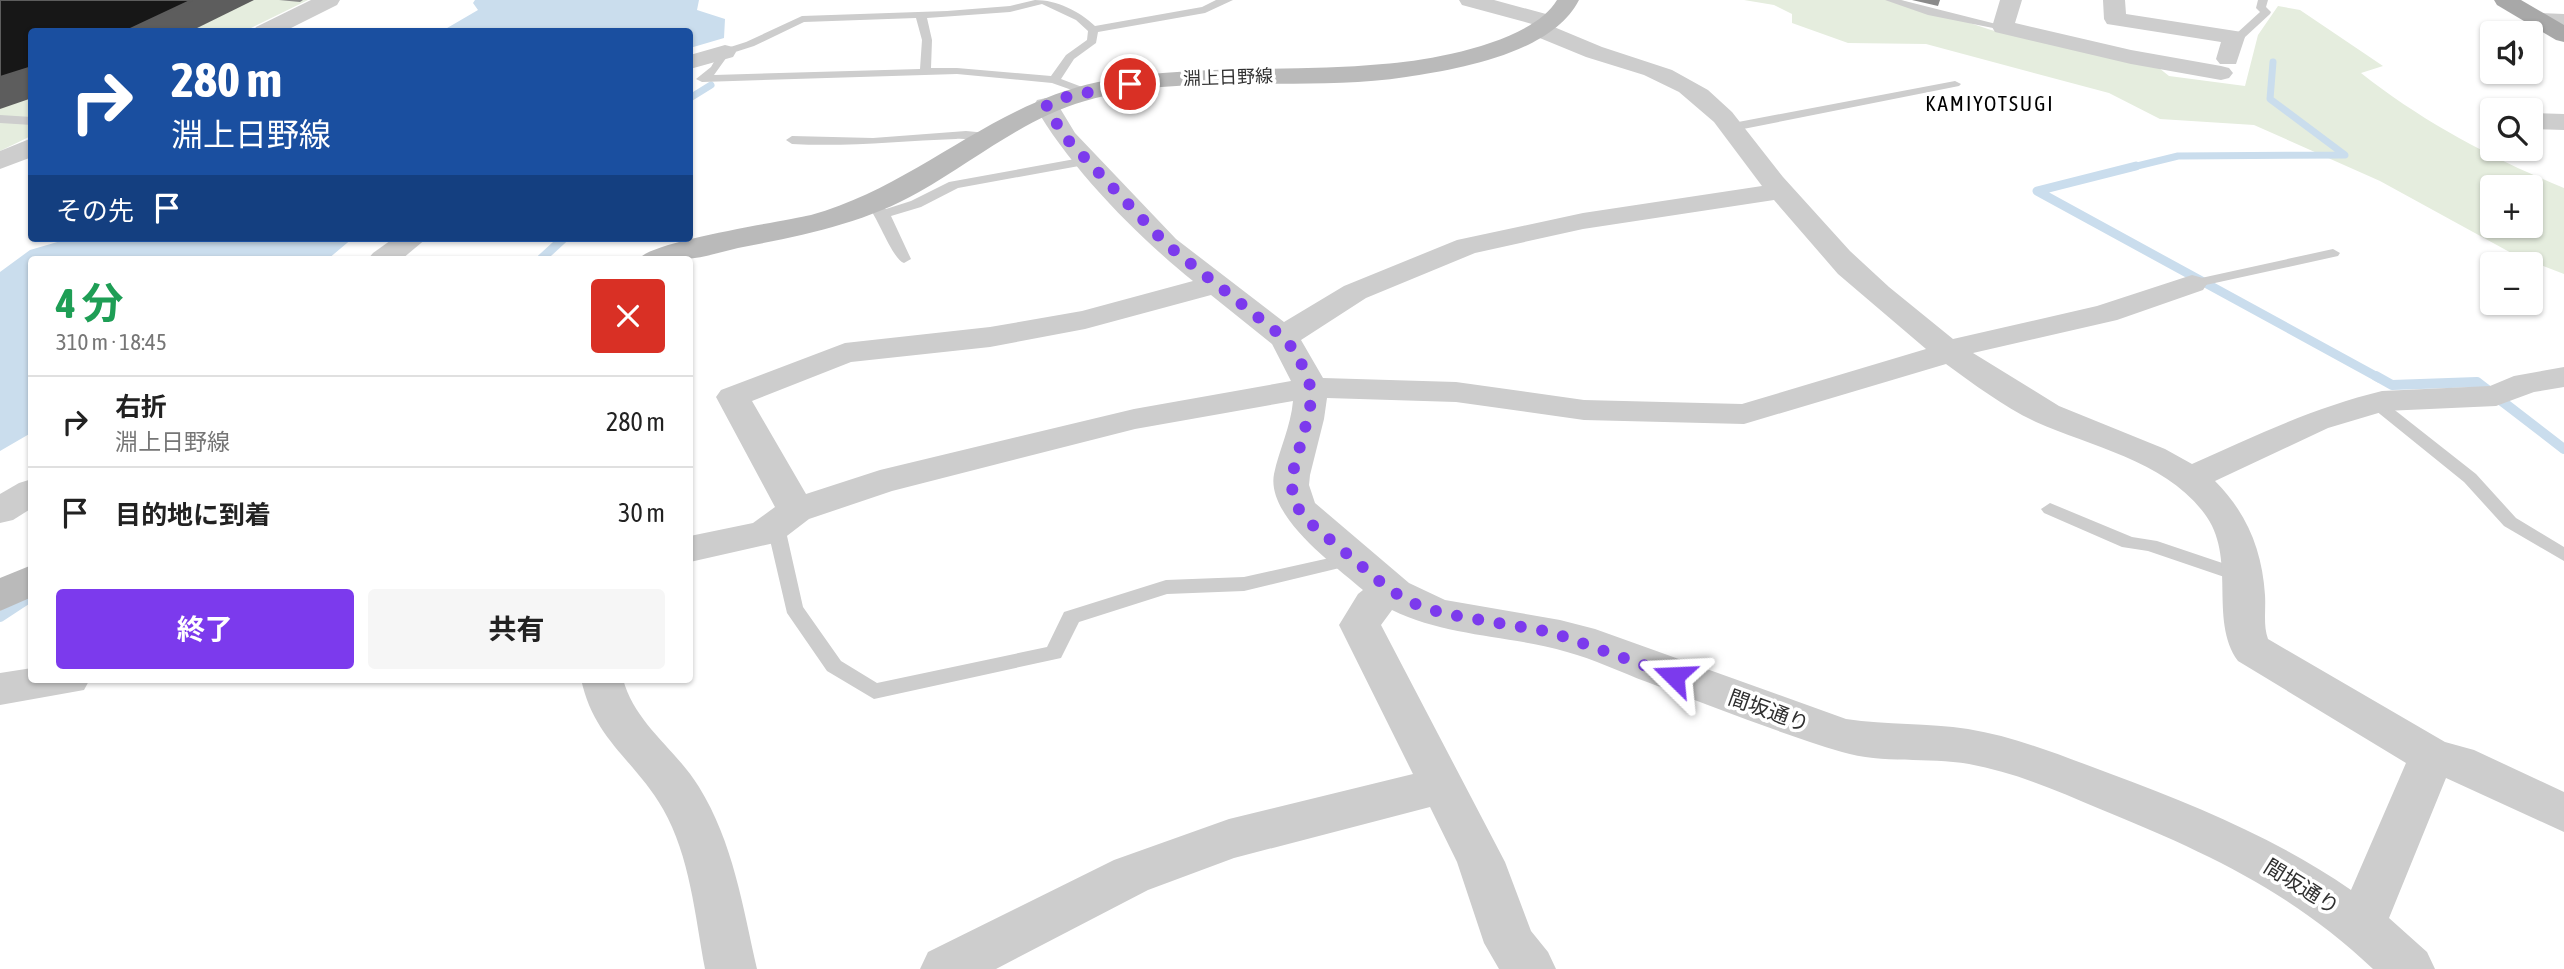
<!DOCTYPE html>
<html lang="ja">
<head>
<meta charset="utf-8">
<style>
  body { margin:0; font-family:"Asap Condensed","Noto Sans JP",sans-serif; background:#f6f6f6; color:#222; height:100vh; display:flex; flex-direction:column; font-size:26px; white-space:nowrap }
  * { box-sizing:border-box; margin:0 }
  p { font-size:23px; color:#767676 }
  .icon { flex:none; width:38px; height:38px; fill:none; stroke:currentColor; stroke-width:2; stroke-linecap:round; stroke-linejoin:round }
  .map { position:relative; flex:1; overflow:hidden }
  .side { position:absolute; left:28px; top:256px; width:665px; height:427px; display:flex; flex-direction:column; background:#fff; border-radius:7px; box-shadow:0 2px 5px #0004 }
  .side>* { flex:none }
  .banner { position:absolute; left:28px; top:28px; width:665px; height:214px; border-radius:7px; box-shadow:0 2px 5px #0004; background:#1a4fa0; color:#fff; overflow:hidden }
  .controls { position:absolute; left:2480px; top:21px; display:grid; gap:14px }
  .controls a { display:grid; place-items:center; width:63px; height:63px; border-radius:7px; background:#fff; box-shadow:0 2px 5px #0004; font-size:35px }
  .pin { position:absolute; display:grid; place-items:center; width:60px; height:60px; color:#fff; margin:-30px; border:4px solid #fff; border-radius:50%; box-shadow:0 2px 7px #0007 }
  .me { position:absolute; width:77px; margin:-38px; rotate:291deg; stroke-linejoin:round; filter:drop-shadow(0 0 5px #0008) }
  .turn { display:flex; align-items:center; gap:24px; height:147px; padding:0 28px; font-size:32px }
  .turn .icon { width:91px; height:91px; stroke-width:2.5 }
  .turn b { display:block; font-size:49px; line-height:60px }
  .then { display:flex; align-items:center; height:66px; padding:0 28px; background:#0003; gap:14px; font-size:26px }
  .round { display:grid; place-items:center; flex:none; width:74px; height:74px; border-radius:7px; background:#f6f6f6 }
  .summary { display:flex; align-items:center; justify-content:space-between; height:119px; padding:0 28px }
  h1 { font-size:42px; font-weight:700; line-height:52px; color:#1e9e55 }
  .cta { display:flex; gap:14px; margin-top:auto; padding:14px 28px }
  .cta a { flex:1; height:80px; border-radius:7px; background:#7c3aed; color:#fff; font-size:28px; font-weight:700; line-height:80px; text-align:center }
  .cta a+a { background:#f6f6f6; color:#222 }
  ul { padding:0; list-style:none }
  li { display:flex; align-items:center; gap:21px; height:91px; padding:0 28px; border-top:2px solid #e0e0e0 }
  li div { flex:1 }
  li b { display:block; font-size:26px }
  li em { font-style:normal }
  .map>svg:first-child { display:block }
  .green { fill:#e5edde; fill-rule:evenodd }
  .water { fill:#cadded }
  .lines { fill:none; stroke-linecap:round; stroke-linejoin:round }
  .stream-far2 { stroke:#cadded; stroke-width:7 }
  .stream-far1 { stroke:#cadded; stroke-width:9 }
  .stream { stroke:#cadded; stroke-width:10 }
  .service { fill:#cdcdcd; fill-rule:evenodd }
  .minor { fill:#cdcdcd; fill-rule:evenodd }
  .tertiary { fill:#cdcdcd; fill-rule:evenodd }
  .secondary { fill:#bababa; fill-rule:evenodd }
  .primary { fill:#a8a8a8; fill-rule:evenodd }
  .wall { fill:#8b8b8b }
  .shaded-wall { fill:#5d5d5d }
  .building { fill:#171717; stroke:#5d5d5d; stroke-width:2 }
  .route { stroke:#7c3aed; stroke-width:12; stroke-dasharray:0 21.6 }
  .labels { text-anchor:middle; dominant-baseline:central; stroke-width:7; stroke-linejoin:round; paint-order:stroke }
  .far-street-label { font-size:18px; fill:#303030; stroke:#fff }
  .far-quarter-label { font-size:21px; letter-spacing:2px; fill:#000; stroke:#fff }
  .street-label { font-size:21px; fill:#303030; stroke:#fff }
</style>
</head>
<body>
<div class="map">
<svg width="2564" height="969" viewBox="0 0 2564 969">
  <rect width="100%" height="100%" fill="#fff"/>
  <g class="green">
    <polygon points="0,0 308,0 245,31 32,32 31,136 0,151"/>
    <path d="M 1744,0 L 1901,0 L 1991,30 L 2159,68 L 2169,76 L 2245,86 L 2258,35 L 2278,6 L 2300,10 L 2383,66 L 2361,73 C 2423,122 2491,158 2564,188 L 2564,274 L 2515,255 L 2380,181 L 2254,125 L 2160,119 L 2109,93 L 1926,44 L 1848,43 L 1792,23 L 1792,14 L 1774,5 ZM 2492,187 L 2530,187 L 2530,226 L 2492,226 Z"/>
  </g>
  <g class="water">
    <polygon points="475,0 699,0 697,10 725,19 724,38 690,48 690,32 442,31 478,10 473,3"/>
    <polygon points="71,238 353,238 328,259 32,259 31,433 0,451 0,272 30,250"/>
  </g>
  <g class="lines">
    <g class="stream-far2">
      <polyline points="690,98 711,85"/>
      <polyline points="2129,168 2178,156 2345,155 2270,99 2273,62"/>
    </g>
    <g class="stream-far1">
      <polyline points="2136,166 2037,191 2379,378"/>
      <polyline points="541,259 564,238"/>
    </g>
    <g class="stream">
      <polyline points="2376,376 2392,385 2477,382 2564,449"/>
      <polyline points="0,617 32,596"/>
    </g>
    <g class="service">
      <path d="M 1035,0 C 1057,0 1079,11 1095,26 L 1202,7 L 1216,0 L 1233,0 L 1205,13 L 1098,32 L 1096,43 L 1074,59 L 1061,79 L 1090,90 L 1092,92 L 1086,95 L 1052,83 L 957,74 L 702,82 L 696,79 L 711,67 L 721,50 L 746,42 L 802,16 L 947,11 L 1010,6 ZM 1042,4 L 1076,20 L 1088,31 L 1087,40 L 1066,55 L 1051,76 L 957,68 L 931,68 L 932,40 L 927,18 L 1010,12 ZM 916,18 L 922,40 L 920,69 L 714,75 L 729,54 L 754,46 L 804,22 Z"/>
      <polygon points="1885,0 1901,0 2008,27 2003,30 1928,15"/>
      <polygon points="2258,0 2268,0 2266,7 2271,12 2270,14 2244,38 2230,39 2230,35 2237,33 2260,12 2256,8"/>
      <polygon points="1955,81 1961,84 1959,86 1733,131 1727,127 1733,123"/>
      <polygon points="0,115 32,117 32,125 0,123"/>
      <path d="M 966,131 L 987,133 L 993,137 C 985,143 967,138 956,139 C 901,141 848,147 792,144 L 786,140 L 792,136 L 873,138 Z"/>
      <path d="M 1086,157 L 1092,161 L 1090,164 L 958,188 L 921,207 L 891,216 L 911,259 L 904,263 C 893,260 878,218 868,206 L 875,202 L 886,209 L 911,201 L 949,182 Z"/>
      <polygon points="2333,249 2340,253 2338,256 2192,288 2185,284 2192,280"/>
      <polygon points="2376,398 2382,400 2476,474 2516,518 2564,547 2564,561 2504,526 2464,482 2370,406 2368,403 2370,400"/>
      <polygon points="2050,503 2132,537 2157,541 2249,572 2251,577 2249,582 2242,583 2148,551 2122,547 2044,513 2041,509"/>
      <polygon points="776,521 785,527 803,607 841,661 877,683 1047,647 1064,612 1166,580 1244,577 1352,553 1359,555 1361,559 1359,563 1352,565 1244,591 1167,594 1079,622 1061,658 874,699 827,671 787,613 767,527"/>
    </g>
    <g class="minor">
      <path d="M 1459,0 L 1494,0 L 1557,17 L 1560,22 L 1554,27 L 1602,47 L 1672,70 L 1708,90 L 1732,112 L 1783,177 L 1850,251 L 1889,287 L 1953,339 L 2097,306 L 2192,275 L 2203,278 L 2207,284 L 2203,290 L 2117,320 L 1973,353 L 2059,406 L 2165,449 L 2192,464 C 2255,436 2315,407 2382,391 L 2490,386 L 2514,376 L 2564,367 L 2564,387 L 2534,392 L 2496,406 L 2385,411 L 2328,428 L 2215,481 C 2247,513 2262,550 2265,595 C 2266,610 2263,625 2268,639 L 2445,742 L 2474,750 L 2564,792 L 2564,832 L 2446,778 L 2389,918 L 2427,952 L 2435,969 L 2373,969 C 2291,891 2203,851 2100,809 C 2058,791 2014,772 1969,764 C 1927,757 1883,764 1842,752 C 1776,732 1711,706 1647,682 C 1620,672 1594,659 1567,652 C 1509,635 1447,637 1392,610 L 1381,625 L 1505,862 L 1531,931 L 1548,952 L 1556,969 L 1499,969 L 1484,943 L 1457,862 L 1430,807 L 1234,858 L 1148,890 L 996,969 L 920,969 L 928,952 L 1114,860 L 1229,819 L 1413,774 L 1339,625 L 1358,594 L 1363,590 C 1334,565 1266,516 1274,474 C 1279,450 1291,426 1293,401 L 1135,429 L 892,491 L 809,519 L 779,542 L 690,562 L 690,536 L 753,523 L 775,507 L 716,397 L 721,390 L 845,343 L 990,327 L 1082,311 L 1193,281 C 1137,236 1070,168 1034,105 L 1037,100 L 1046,98 L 1055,100 L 1075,133 L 1176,239 L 1284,322 L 1344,286 L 1457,240 L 1583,213 L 1762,186 L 1714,122 L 1679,92 L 1644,75 L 1586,57 L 1530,34 L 1527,29 L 1532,24 L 1462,5 ZM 1774,200 L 1838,274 L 1926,349 L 1742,404 L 1584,400 L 1456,382 L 1323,378 L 1301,340 L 1366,298 L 1475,253 L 1583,229 ZM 1211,295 L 1272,344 L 1291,381 L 1134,409 L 880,470 L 806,494 L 752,401 L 851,362 L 990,347 L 1085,329 ZM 1946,364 C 1975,385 2004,407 2036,422 C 2092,447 2165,461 2204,513 C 2238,557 2208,619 2238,661 L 2406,763 L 2351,890 C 2277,839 2195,805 2111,774 C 2065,757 2017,737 1968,729 C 1928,723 1887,725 1846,719 L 1595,629 L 1560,620 L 1445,600 L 1409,583 L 1315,503 L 1309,485 L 1310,475 L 1324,419 L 1327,398 L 1456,402 L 1584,420 L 1744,424 Z"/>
      <polygon points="2000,0 2022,0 2015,23 2131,50 2221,66 2229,68 2233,73 2229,78 2221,80 2131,64 1995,32 1992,27"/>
      <polygon points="2103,0 2125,0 2126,14 2242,32 2245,37 2236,64 2220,64 2216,59 2221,42 2107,24 2104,19"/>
      <polygon points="2539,13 2564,14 2564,28 2531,25 2528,20 2531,15"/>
      <polygon points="725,45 733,47 736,52 733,57 690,69 690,55"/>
      <polygon points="2530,113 2564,114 2564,130 2530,129"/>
      <polygon points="394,238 427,238 402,259 368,259 373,253"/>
      <polygon points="32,479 32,508 13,520 0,523 0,494 19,483"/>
      <polygon points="32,668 32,679 90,679 84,690 0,705 0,673"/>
      <path d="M 581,679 L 623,679 C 635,724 675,748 699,787 C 733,842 743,907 757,969 L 705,969 C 695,916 690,856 663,809 C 635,760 594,740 581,679 Z"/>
    </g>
    <g class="tertiary">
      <polygon points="311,0 340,0 337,5 283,32 253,32 256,27"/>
      <polygon points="32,138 32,157 0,169 0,151"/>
    </g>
    <g class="secondary">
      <path d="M 1557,0 L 1579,0 C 1552,53 1460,69 1406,77 C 1300,93 1188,71 1085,101 C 1023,119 974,161 919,192 C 863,224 800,236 738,248 C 721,252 703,258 686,259 C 670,260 654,259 639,259 C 651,241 781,222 811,215 C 916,186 990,105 1098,82 C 1191,63 1288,73 1383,64 C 1428,61 1532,43 1557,0 Z"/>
      <polygon points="32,565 32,597 0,611 0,578"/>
    </g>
    <polygon class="primary" points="2494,0 2521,0 2564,25 2564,42 2556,40 2497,5"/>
  </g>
  <g class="wall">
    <polygon points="279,0 303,0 300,2"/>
    <polygon points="1912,0 1940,0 1938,6"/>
  </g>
  <g class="shaded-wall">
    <polygon points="192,0 254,0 189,32 124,32"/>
    <polygon points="32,67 32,98 0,109 0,77"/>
  </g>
  <polygon class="building" points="0,0 192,0 124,32 32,32 32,67 0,77"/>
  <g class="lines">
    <polyline class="route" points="1130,84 1066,97 1046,106 1065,137 1166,244 1283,337 1298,355 1311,388 1310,410 1291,479 1294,503 1309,522 1390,590 1419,606 1446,614 1551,632 1674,676"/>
  </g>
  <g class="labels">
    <g class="far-street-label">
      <text transform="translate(1228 77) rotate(-2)">淵上日野線</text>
    </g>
    <g class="far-quarter-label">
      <text x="1990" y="103">KAMIYOTSUGI</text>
    </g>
    <g class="street-label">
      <text transform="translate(1769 710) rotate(20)">間坂通り</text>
      <text transform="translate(2302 886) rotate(32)">間坂通り</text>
    </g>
  </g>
</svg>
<div class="controls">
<a><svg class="icon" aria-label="sound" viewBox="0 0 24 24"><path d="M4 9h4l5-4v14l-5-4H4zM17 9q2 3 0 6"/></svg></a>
<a><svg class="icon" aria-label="search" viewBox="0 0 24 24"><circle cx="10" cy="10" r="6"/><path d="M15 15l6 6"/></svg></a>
<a>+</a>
<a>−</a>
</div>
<div class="pin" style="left:1130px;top:84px;background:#d93025"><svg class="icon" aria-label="arrive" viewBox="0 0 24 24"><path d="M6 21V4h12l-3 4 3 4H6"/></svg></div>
<svg class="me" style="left:1674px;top:676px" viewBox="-20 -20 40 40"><path d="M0-17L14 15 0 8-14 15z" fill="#7c3aed" stroke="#fff" stroke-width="4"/></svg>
<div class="banner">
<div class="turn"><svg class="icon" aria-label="right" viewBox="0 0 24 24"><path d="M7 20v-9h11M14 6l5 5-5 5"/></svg><div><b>280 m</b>淵上日野線</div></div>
<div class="then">その先<svg class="icon" aria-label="arrive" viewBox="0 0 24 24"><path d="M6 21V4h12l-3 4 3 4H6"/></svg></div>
</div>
<section class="side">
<div class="summary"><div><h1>4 分</h1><p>310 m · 18:45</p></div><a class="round" style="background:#d93025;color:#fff"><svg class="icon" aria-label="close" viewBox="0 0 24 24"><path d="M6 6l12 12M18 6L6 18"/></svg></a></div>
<ul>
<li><svg class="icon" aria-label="right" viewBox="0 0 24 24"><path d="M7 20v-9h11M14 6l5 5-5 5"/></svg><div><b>右折</b><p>淵上日野線</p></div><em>280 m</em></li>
<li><svg class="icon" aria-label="arrive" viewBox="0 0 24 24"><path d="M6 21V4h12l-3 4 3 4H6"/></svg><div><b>目的地に到着</b></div><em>30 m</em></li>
</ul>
<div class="cta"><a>終了</a><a>共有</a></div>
</section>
</div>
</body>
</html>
